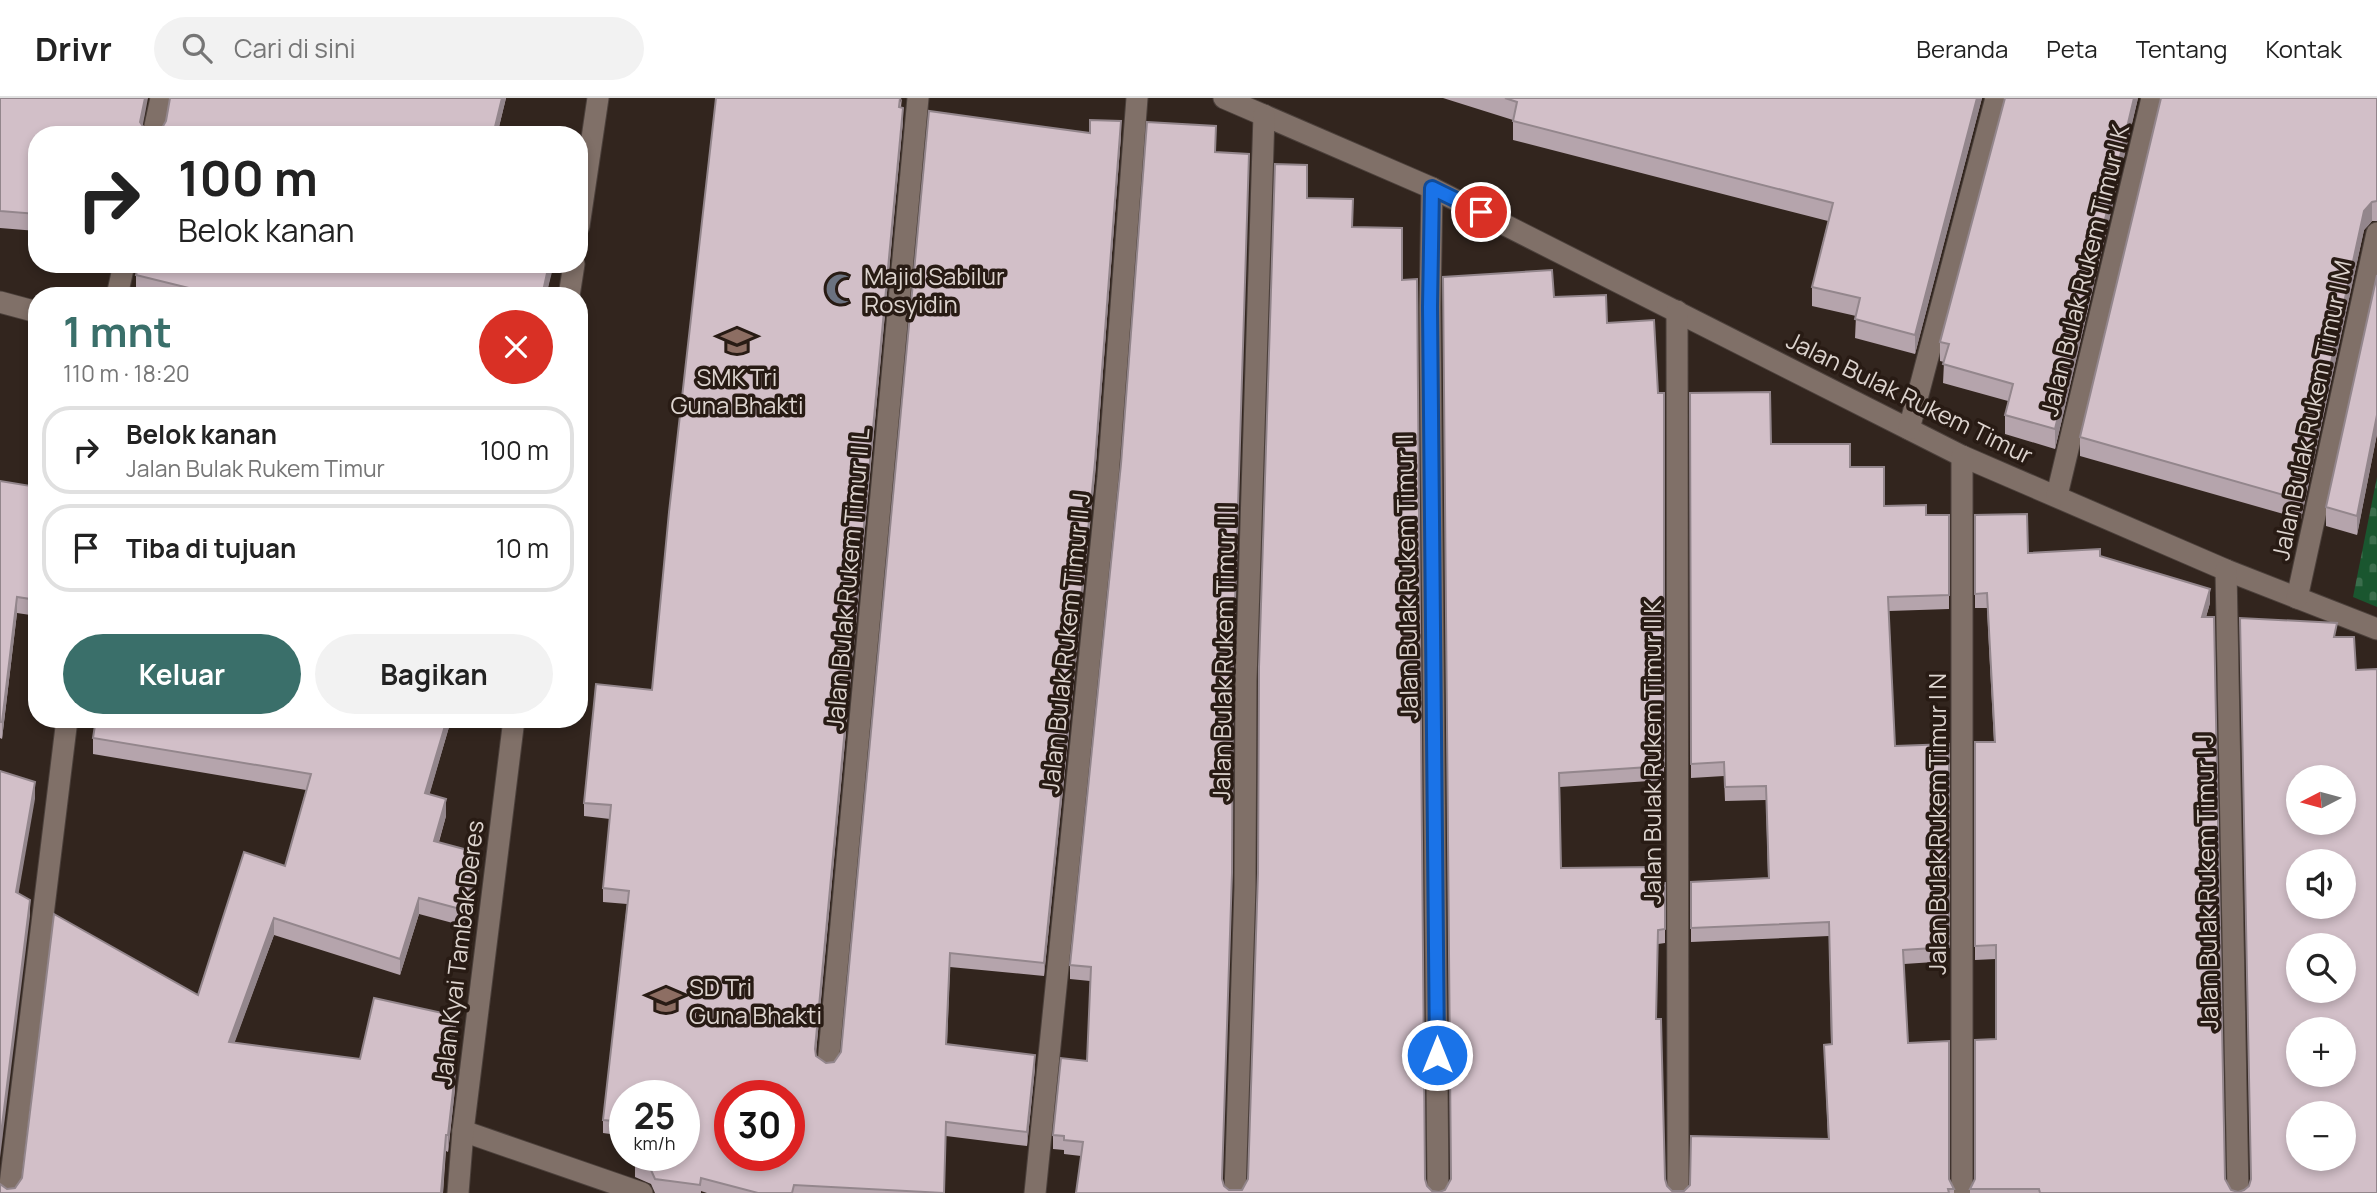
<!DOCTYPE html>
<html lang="id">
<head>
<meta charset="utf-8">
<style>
  body { margin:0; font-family:Manrope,sans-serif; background:#f2f2f2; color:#222; height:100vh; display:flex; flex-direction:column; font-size:26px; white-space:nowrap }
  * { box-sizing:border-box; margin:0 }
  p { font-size:23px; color:#767676 }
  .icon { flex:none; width:38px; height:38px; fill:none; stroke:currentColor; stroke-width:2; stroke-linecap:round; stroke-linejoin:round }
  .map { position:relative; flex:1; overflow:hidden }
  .sheet { position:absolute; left:28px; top:189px; width:560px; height:441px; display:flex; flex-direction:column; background:#fff; border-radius:28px; box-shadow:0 4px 10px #0003 }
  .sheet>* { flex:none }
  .hud { position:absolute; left:28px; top:28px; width:560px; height:147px; border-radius:28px; box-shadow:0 4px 10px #0003; background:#fff; color:#222; overflow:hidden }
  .needle { width:46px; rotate:264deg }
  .buttons { position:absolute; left:2286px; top:667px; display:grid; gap:14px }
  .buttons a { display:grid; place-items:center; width:70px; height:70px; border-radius:50%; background:#fff; box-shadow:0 4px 10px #0003; font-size:35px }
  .speed { position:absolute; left:609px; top:982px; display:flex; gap:14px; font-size:35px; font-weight:700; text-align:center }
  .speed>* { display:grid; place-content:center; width:91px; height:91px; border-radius:50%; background:#fff; box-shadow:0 4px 10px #0003; line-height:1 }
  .speed small { font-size:18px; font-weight:400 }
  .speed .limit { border:10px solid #d22; background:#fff; color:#111 }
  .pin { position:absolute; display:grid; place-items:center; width:60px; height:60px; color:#fff; margin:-30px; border:4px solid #fff; border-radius:50%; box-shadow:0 2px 7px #0007 }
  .me { position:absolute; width:77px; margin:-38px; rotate:0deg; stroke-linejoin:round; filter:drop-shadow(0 0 5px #0008) }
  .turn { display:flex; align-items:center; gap:24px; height:147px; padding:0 35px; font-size:32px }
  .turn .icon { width:91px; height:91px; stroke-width:2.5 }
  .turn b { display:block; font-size:49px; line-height:60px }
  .round { display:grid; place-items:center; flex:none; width:74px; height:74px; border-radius:37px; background:#f2f2f2 }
  .summary { display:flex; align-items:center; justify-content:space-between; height:119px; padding:0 35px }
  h1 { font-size:42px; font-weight:700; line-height:52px; color:#3a6f6a }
  .cta { display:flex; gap:14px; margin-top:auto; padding:14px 35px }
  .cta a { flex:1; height:80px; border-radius:42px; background:#3a6f6a; color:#fff; font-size:28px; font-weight:700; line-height:80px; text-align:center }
  .cta a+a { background:#f2f2f2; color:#222 }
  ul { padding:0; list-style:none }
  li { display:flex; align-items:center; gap:21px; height:88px; margin:0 14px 10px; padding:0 21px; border:4px solid #e0e0e0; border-radius:28px }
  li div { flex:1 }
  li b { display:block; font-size:26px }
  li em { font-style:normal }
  header { display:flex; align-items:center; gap:42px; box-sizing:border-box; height:98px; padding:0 35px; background:#fff; border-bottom:2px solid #e0e0e0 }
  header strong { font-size:33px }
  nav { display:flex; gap:38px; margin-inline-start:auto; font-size:24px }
  .search { width:490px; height:63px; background:#f2f2f2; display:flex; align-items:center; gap:18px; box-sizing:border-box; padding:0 24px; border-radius:38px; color:#767676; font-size:26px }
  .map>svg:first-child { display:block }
  .cemetery { fill:url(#cemetery-stones) }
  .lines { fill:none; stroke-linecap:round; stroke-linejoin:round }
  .minor-casing { stroke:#4c413c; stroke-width:23 }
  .minor { stroke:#807068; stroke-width:21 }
  .wall { fill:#b5a4ac }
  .shaded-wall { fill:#93868c }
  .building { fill:#d2bfc8; stroke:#93868c; stroke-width:2; fill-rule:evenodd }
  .route-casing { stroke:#114b97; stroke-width:18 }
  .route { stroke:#1a73e8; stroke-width:12 }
  .labels { text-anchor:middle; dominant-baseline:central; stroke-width:7; stroke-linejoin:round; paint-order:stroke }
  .street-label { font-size:24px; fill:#ddd4cf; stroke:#281b14 }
  .poi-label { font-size:24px; fill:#ddd4cf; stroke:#281b14; text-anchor:start }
</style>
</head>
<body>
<header>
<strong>Drivr</strong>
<div class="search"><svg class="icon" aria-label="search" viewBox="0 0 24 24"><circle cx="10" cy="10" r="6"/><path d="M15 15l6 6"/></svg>Cari di sini</div>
<nav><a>Beranda</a><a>Peta</a><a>Tentang</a><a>Kontak</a></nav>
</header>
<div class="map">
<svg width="2377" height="1095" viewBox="0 0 2377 1095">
  <defs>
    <pattern id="cemetery-stones" width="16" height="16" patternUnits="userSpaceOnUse" patternTransform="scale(1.75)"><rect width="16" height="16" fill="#1a562f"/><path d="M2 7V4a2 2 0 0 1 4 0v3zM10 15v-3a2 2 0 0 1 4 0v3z" fill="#3b6d4c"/></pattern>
  </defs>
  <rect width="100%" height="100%" fill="#32251e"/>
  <polygon class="cemetery" points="2377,379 2377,509 2353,499"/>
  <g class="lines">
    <g class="minor-casing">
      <g id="minor">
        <polyline points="1224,0 1432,90 1962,358 2226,472 2377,531"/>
        <polyline points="153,37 161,0"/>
        <polyline points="1432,90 1430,209 1438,1095"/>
        <polyline points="579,128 598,0"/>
        <polyline points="117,198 124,166"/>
        <polyline points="569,198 574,166"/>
        <polyline points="0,204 37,214"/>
        <polyline points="1677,213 1678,1095"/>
        <polyline points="1909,331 1996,0"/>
        <polyline points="2057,397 2152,0"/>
        <polyline points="2226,472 2238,1095"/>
        <polyline points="2297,500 2377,135"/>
        <polyline points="828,966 918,0"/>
        <polyline points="463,1033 642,1095"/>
        <polyline points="9,1095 67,621"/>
        <polyline points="458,1095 463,1033 514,621"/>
        <polyline points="1035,1095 1108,379 1137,0"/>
        <polyline points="1235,1095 1245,789 1246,583 1264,17"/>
        <polyline points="1962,1095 1962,358"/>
      </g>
    </g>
    <use href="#minor" class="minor"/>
  </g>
  <g class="wall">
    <polygon points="0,0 143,28 145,31 156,33 162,30 166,23 170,0 506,0 497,37 37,37 37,133 0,130"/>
    <polygon points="902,0 901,9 903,23 816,955 816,958 826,965 834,964 841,954 1090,35 1121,37 1095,378 1044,878 950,869 947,946 1035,970 1027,1048 946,1038 944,1095 707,1095 701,1093 701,1095 655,1095 651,1086 635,1079 635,1065 684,1057 625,998 625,1038 603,1035 603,1022 627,806 603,804 603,790 610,721 584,718 584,705 652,592"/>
    <polygon points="1443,0 1982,0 1915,256 1855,240 1856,218 1812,208 1812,189 1828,123 1513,42 1513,22"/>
    <polygon points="2138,0 2055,351 2005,336 2005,317 2008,303 1943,285 1944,264 1940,263 1940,244"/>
    <polygon points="2377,0 2377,123 2372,123 2364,132 2301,421 2080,358 2080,339"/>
    <polygon points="1216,54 1233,583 1222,1082 1224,1088 1229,1092 1242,1092 1248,1081 1307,100 1352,129 1402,181 1425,1081 1427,1088 1432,1093 1439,1094 1445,1092 1451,1081 1554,199 1607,225 1658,295 1664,295 1664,682 1560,689 1561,770 1654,786 1665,785 1665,845 1658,846 1656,921 1665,1081 1667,1088 1672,1093 1684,1093 1828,1041 1824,947 1831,946 1829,838 1691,844 1691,784 1768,780 1766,702 1725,703 1724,678 1691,680 1690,295 1771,346 1850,369 1884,408 1926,417 1949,417 1949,511 1889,513 1895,648 1949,646 1949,863 1904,866 1908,945 1949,1081 1954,1091 1954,1095 1076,1095 1081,1058 1064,1056 1064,1052 1053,1051 1053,1037 1087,963 1090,883 1070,881 1070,867"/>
    <polygon points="553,166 546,198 155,198 136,193 136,177"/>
    <polygon points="2377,177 2377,336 2357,437 2326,428 2326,409"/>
    <polygon points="0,383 37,389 37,518 17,515 2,641 0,640"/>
    <polygon points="1975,417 2028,455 2100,458 2210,505 2206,519 2225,1081 2231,1092 2238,1094 2244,1092 2249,1088 2251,1082 2337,539 2377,1095 1970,1095 1970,1091 1975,1081 1996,941 1996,861 1975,862 1975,644 1994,644 1987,510 1975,510"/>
    <polygon points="449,621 449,629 429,697 446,718 439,744 479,771 464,828 419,816 400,877 274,837 234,945 360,961 456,934 447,974 455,991 448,1054 446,1053 443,1095 0,1095 7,1091 15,1090 198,897 285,768 306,692 93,656 93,640"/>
  </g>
  <g class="shaded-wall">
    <polygon points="145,0 148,0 141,37 140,24"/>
    <polygon points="502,0 506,0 497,37 493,37"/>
    <polygon points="1977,0 1982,0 1915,256 1915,237"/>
    <polygon points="2134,0 2138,0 2055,351 2055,331"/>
    <polygon points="903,10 903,23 815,965 815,951"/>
    <polygon points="1121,23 1121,37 1095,378 1044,878 1044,865"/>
    <polygon points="2372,104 2372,123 2364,132 2301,421 2301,402 2364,113"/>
    <polygon points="549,166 553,166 553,170 546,198 542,198"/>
    <polygon points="2377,317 2377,336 2357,437 2357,418"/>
    <polygon points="2210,491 2210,505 2202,533 2202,519"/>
    <polygon points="17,499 17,515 2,641 2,624"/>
    <polygon points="447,621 449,621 449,629 425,712 425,695"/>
    <polygon points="35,684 35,701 16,810 16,794"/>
    <polygon points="446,701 446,718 434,760 434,743"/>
    <polygon points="479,755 479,771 464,828 464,812"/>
    <polygon points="419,800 419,816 400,877 400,861"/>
    <polygon points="30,802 30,818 0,1060 0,1044"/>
    <polygon points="274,820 274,837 229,960 229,944"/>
    <polygon points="456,918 456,934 444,990 444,974"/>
    <polygon points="1035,957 1035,970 1027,1048 1027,1034"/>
    <polygon points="455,975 455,991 448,1054 448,1037"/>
    <polygon points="446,1037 443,1095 441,1095"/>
  </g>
  <g class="building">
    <polygon points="0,0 145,0 140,24 145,31 156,33 162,30 166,23 170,0 502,0 493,37 37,37 37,116 0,113"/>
    <path d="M 716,0 L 900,0 L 899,9 L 903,10 L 815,951 L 816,958 L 826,965 L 834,964 L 841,954 L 929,13 L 1090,35 L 1090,22 L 1121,23 L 1095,364 L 1044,865 L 950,855 L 946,946 L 1035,957 L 1027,1034 L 946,1024 L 944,1095 L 794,1087 L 792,1095 L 758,1095 L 701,1080 L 700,1087 L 655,1081 L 651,1072 L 635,1065 L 636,1057 L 684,1057 L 684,998 L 625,998 L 625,1024 L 603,1022 L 629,793 L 603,790 L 611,707 L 584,705 L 596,586 L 652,592 L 669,414 ZM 730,998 L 789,998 L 789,1057 L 730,1057 Z"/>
    <polygon points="1505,0 1977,0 1915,237 1855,221 1860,200 1812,189 1833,105 1513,23 1517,4"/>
    <polygon points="2005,0 2134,0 2055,331 2005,317 2013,286 1943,266 1949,246 1940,244"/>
    <polygon points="2161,0 2377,0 2377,103 2372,104 2364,113 2301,402 2080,339"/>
    <polygon points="1147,24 1216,28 1215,54 1249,56 1233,569 1232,775 1222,1081 1224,1088 1229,1092 1242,1092 1248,1081 1258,775 1259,569 1275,66 1307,67 1307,100 1353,101 1352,129 1402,130 1402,182 1417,181 1425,1081 1427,1088 1432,1093 1439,1094 1445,1092 1451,1081 1443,179 1552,172 1554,199 1606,197 1607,225 1654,222 1658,295 1664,295 1664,668 1559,675 1561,770 1654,769 1654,786 1665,785 1665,831 1658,832 1656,921 1661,921 1665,1081 1667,1088 1672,1093 1684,1093 1690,1087 1691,1038 1829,1041 1824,947 1832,946 1829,824 1691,830 1691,784 1769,780 1766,688 1725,689 1724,664 1691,666 1690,295 1770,294 1771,346 1850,346 1850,369 1884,369 1884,408 1926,407 1926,417 1949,417 1949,497 1888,499 1895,648 1949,646 1949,849 1903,852 1908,945 1949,943 1949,1081 1954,1091 1948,1091 1949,1095 1076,1095 1083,1044 1064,1042 1064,1038 1053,1037 1061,960 1087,963 1091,869 1070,867 1121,366"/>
    <polygon points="139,166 549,166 542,198 192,198 193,191 136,177"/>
    <polygon points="2377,177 2377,317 2357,418 2326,409"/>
    <polygon points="0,383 37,389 37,502 17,499 2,624 0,624"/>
    <path d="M 2027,416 L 2028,455 L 2100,451 L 2100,458 L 2210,491 L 2202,519 L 2214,519 L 2225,1081 L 2231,1092 L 2238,1094 L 2244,1092 L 2249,1088 L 2251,1081 L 2240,520 L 2337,525 L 2334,539 L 2354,539 L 2356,572 L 2377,571 L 2377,1095 L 2040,1095 L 2039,1091 L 1970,1091 L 1975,1081 L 1975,942 L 1996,941 L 1996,847 L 1975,848 L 1975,644 L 1995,644 L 1987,495 L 1975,496 L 1975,417 ZM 2298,679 L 2343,679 L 2343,724 L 2298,724 ZM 2298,763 L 2343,763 L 2343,808 L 2298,808 ZM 2298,847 L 2343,847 L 2343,892 L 2298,892 ZM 2298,931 L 2343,931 L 2343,976 L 2298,976 ZM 2298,1015 L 2343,1015 L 2343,1060 L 2298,1060 Z"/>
    <polygon points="96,621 447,621 425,695 446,701 434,743 479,755 464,812 419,800 400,861 274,820 229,944 360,961 374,900 456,918 444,974 455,975 448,1037 446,1037 441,1095 0,1095 0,1086 7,1091 15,1090 22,1080 54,816 198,897 244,754 285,768 311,676 93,640"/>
    <polygon points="0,673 35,684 16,794 30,802 0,1044"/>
  </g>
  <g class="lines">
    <g class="route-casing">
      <polyline id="route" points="1437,957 1430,209 1432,90 1481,114"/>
    </g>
    <use href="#route" class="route"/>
  </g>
  <defs>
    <g id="mosque-bare" transform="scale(2.415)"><path d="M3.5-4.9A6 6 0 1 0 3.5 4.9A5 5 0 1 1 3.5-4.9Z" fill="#6b7280" stroke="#281b14" stroke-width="2.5" paint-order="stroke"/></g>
    <g id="school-bare" transform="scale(2.415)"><path d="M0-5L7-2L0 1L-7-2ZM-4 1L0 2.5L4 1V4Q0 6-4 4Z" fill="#8d6e63" stroke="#281b14" stroke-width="2.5" paint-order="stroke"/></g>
  </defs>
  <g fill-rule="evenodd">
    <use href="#mosque-bare" x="841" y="191"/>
    <use href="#school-bare" x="737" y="243"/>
    <use href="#school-bare" x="666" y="902"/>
  </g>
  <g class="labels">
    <g class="street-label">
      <text transform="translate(2084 172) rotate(-76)">Jalan Bulak Rukem Timur I K</text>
      <text transform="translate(1910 299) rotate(26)">Jalan Bulak Rukem Timur</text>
      <text transform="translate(2311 312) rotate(-78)">Jalan Bulak Rukem Timur I M</text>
      <text transform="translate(1406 479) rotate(-91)">Jalan Bulak Rukem Timur II</text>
      <text transform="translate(847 481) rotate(-85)">Jalan Bulak Rukem Timur II L</text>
      <text transform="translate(1065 545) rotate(-84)">Jalan Bulak Rukem Timur II J</text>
      <text transform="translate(1223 555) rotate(-89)">Jalan Bulak Rukem Timur II I</text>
      <text transform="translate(1651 654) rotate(-90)">Jalan Bulak Rukem Timur II K</text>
      <text transform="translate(1936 726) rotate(-90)">Jalan Bulak Rukem Timur I N</text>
      <text transform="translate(2206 784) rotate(-91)">Jalan Bulak Rukem Timur I J</text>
      <text transform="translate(458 855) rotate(-83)">Jalan Kyai Tambak Deres</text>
    </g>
    <g class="poi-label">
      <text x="864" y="177">Majid Sabilur<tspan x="864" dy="28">Rosyidin</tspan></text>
      <text x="737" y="278" text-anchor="middle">SMK Tri<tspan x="737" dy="28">Guna Bhakti</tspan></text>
      <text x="689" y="888">SD Tri<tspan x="689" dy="28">Guna Bhakti</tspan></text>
    </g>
  </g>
</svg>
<div class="buttons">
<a><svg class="needle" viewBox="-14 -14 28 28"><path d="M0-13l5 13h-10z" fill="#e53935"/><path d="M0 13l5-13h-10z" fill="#767676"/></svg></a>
<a><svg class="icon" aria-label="sound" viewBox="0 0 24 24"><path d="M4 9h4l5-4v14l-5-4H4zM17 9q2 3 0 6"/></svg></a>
<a><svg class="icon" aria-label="search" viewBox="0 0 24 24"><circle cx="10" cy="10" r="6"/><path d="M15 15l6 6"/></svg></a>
<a>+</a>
<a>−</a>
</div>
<div class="speed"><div>25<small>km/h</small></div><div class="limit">30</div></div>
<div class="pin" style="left:1481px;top:114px;background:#d93025"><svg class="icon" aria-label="arrive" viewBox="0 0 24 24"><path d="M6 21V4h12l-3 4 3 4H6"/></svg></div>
<svg class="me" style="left:1437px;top:957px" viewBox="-20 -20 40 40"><circle r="17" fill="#1a73e8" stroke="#fff" stroke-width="3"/><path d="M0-11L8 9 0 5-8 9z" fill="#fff"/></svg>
<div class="hud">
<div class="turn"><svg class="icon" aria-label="right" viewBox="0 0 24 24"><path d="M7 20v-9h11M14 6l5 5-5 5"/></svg><div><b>100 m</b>Belok kanan</div></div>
</div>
<section class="sheet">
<div class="summary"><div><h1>1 mnt</h1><p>110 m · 18:20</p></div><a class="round" style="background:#d93025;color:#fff"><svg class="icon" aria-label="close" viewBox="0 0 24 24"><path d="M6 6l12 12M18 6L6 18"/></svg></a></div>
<ul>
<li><svg class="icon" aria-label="right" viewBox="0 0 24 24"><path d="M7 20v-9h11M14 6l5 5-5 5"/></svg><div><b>Belok kanan</b><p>Jalan Bulak Rukem Timur</p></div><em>100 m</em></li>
<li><svg class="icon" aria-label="arrive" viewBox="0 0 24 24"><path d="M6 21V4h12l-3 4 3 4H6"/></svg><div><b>Tiba di tujuan</b></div><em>10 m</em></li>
</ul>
<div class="cta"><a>Keluar</a><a>Bagikan</a></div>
</section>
</div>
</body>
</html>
